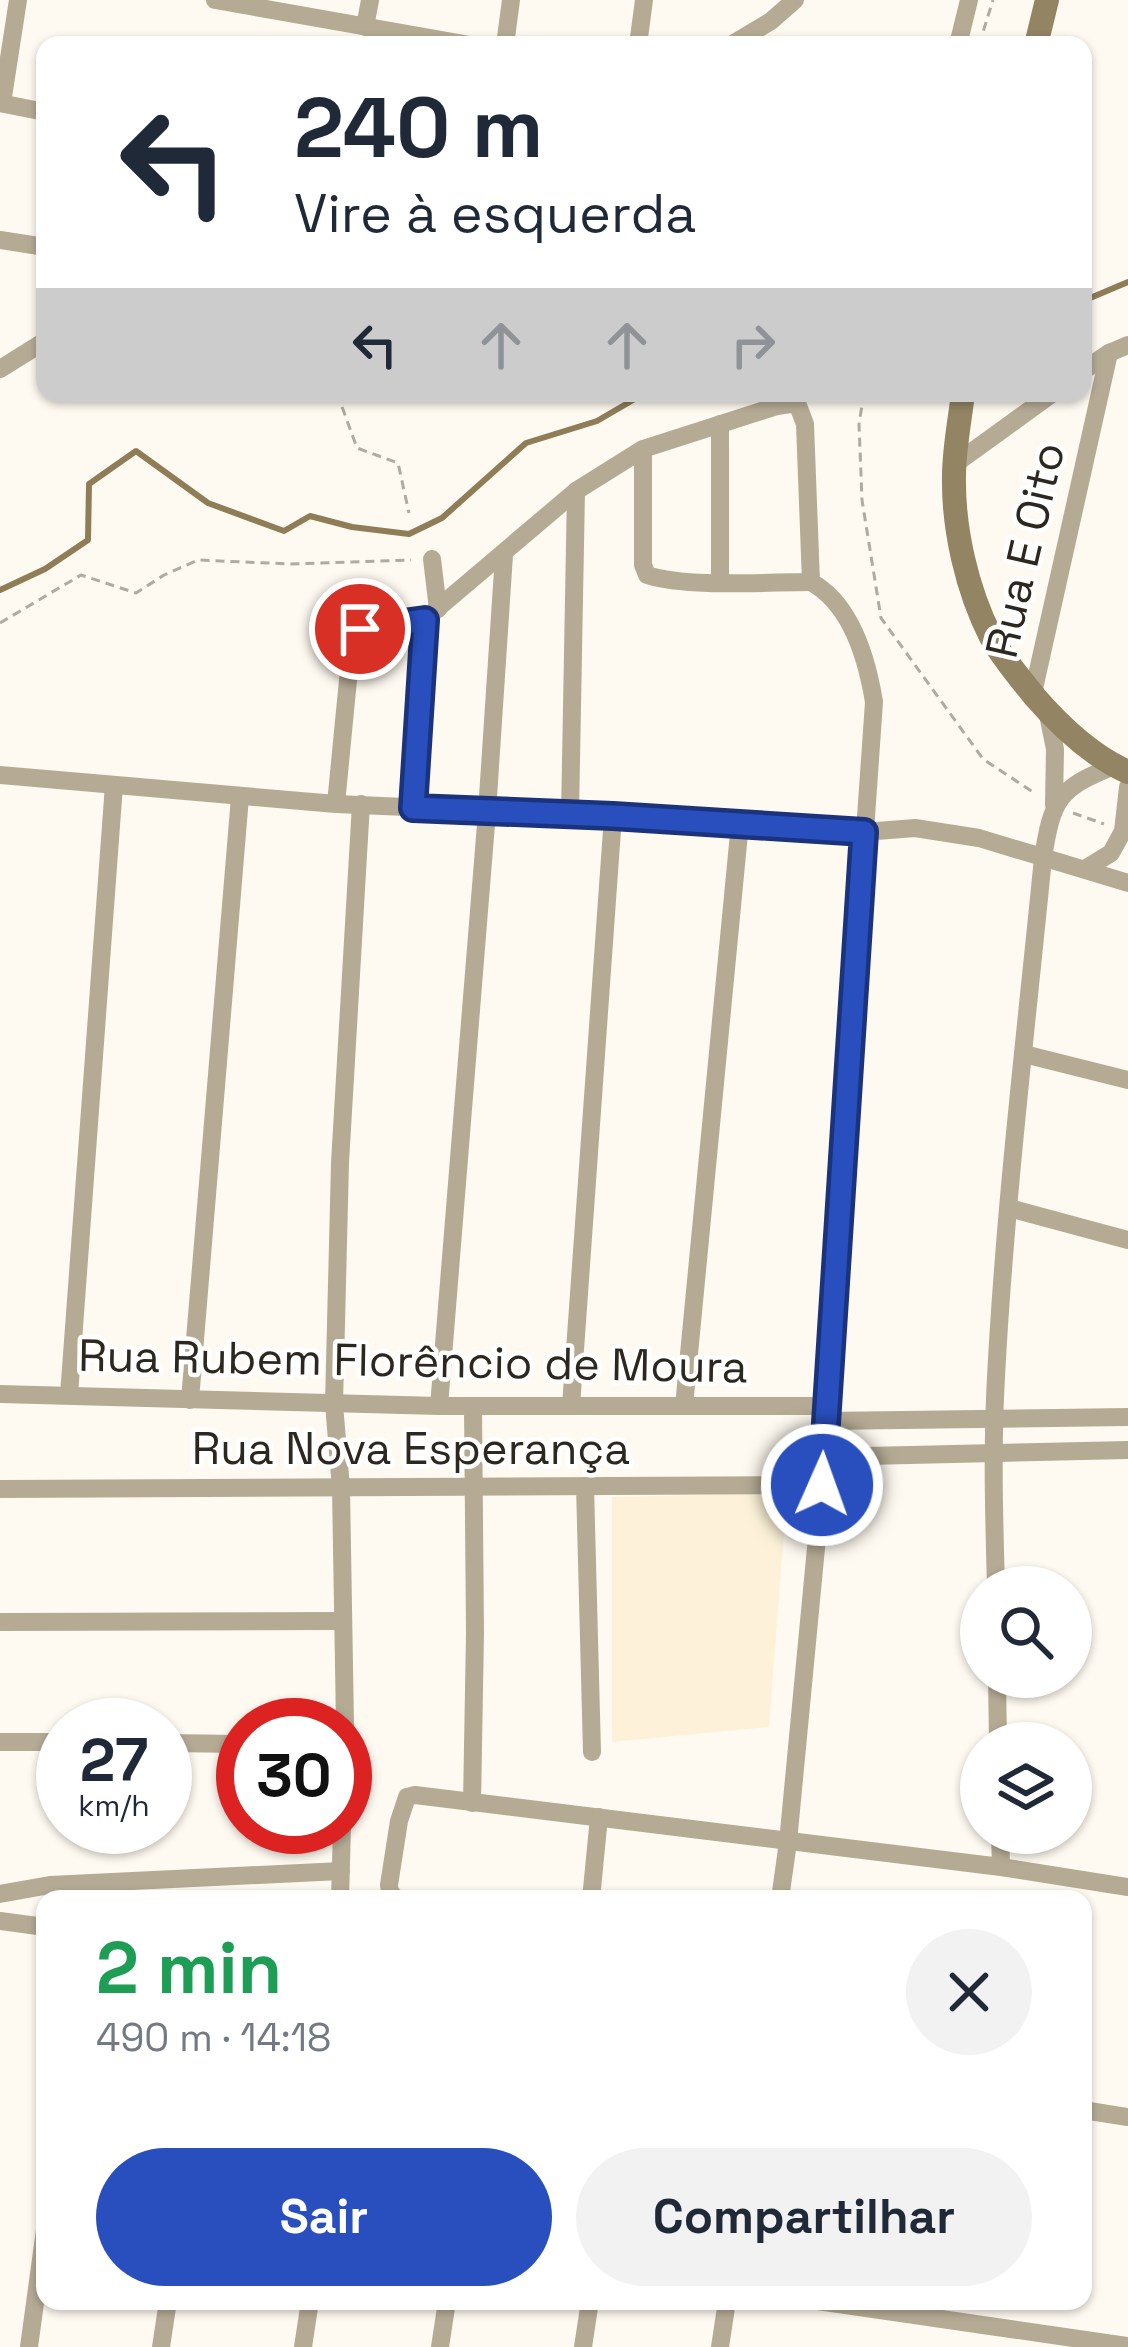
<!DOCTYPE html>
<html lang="pt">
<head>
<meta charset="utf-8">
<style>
  body { margin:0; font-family:"Space Grotesk",sans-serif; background:#f2f2f3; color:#1f2937; height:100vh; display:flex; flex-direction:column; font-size:45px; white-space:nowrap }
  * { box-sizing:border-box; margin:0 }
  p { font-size:39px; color:#747a83 }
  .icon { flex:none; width:66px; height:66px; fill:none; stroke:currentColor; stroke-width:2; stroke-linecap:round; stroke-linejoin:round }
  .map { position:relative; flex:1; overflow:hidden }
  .sheet { position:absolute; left:36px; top:1890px; width:1056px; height:420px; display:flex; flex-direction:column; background:#fff; border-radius:24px; box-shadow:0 3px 9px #0004 }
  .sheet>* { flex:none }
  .banner { position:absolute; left:36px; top:36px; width:1056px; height:366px; border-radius:24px; box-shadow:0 3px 9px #0004; background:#fff; color:#1f2937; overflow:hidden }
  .controls { position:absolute; left:960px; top:1566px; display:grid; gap:24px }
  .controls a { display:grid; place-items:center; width:132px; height:132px; border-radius:50%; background:#fff; box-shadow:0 3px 9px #0004; font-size:60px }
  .speed { position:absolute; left:36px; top:1698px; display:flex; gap:24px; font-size:60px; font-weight:700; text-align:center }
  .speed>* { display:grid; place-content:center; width:156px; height:156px; border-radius:50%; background:#fff; box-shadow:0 3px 9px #0004; line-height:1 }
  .speed small { font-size:30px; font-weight:400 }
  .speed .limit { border:18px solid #d22; background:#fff; color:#111 }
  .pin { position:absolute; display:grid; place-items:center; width:102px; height:102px; color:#fff; margin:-51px; border:6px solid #fff; border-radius:50%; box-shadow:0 3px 12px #0007 }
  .me { position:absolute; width:132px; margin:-66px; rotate:2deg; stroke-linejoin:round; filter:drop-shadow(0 0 9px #0008) }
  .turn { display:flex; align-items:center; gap:42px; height:252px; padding:0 60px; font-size:54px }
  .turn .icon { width:156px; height:156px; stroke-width:2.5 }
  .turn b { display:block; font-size:84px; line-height:102px }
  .lanes { display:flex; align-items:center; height:114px; padding:0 60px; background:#0003; justify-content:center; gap:60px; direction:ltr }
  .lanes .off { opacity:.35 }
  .round { display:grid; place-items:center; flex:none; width:126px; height:126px; border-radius:63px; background:#f2f2f3 }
  .overview { display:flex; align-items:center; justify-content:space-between; height:204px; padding:0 60px }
  h1 { font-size:72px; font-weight:700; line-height:90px; color:#1e9e55 }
  .action { display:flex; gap:24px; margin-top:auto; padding:24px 60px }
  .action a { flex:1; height:138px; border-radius:72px; background:#294fbe; color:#fff; font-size:48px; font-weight:700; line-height:138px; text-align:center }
  .action a+a { background:#f2f2f3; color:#1f2937 }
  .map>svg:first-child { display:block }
  .built { fill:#fdf2d9 }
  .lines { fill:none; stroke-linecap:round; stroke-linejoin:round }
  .stream { stroke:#8f7d58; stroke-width:6 }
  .path { stroke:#b0aba2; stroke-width:3; stroke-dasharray:9 6; stroke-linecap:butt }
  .street { stroke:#b5ab95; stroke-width:18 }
  .secondary { stroke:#938464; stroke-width:24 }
  .route-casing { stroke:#1b337c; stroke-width:30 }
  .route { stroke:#294fbe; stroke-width:21 }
  .labels { text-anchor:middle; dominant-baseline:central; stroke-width:9; stroke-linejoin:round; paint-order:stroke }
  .street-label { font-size:45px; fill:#2c281f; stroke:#fff }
</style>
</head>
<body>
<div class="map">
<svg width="1128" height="2347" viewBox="0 0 1128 2347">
  <rect width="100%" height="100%" fill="#fffaf1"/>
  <polygon class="built" points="787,1493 769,1727 612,1742 612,1497"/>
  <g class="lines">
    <g class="stream">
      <polyline points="1083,301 1128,282"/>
      <polyline points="0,590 45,569 88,540 89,484 136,451 208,503 284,531 310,516 352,527 409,534 442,518 526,443 597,421 645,393"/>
    </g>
    <g class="path">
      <polyline points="979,45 993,0"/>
      <polyline points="337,393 357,448 398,463 409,513"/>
      <polyline points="864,393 859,424 862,500 881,618 983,759 1033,792"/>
      <polyline points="0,623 81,575 136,593 164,575 198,560 290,564 411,560"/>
      <polyline points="1073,813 1104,824"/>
    </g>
    <g class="street">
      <polyline points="215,0 470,45"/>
      <polyline points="365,27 370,0"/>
      <polyline points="505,45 511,0"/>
      <polyline points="638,45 644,0"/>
      <polyline points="731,45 771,21 795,0"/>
      <polyline points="958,45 969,0"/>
      <polyline points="0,103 45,112"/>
      <polyline points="2,103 18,0"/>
      <polyline points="0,240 45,247"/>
      <polyline points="0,369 45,341"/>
      <polyline points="1083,371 1109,353 1128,345"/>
      <polyline points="720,424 720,583"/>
      <path d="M 643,449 L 643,565 L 647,575 C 688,588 766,582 811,582"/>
      <polyline points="955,464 1053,393"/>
      <polyline points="432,559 438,609"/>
      <polyline points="1033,693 1109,353"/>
      <polyline points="1047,710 1055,749 1054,805"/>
      <polyline points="0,775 336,804 613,816 864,832 915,828 979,838 1128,883"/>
      <path d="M 336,804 L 351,649 L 355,632 L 367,626 L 425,619 L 576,491 L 643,449 L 777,406 L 797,403 L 805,424 L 811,582 C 851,604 867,659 874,702 L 825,1406 L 822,1485 L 788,1842 L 780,1899"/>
      <polyline points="413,808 425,619"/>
      <polyline points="570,815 576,491"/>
      <polyline points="1085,869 1111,853 1123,831 1128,787"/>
      <polyline points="1024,1054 1128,1080"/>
      <polyline points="1009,1208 1128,1240"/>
      <polyline points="0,1394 439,1406 825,1406"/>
      <polyline points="69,1395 114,785"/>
      <polyline points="190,1400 240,797"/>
      <polyline points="439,1406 487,812 504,555"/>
      <polyline points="571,1406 613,816"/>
      <polyline points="684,1406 740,823"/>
      <polyline points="825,1421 1128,1417"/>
      <polyline points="823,1457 1128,1450"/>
      <polyline points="585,1486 592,1752"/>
      <polyline points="0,1489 822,1485"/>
      <path d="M 996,1587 C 994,1517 992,1447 996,1377 C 1005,1204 1026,1031 1043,858 C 1052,800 1058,788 1114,766"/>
      <polyline points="0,1622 342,1621"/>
      <polyline points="997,1677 998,1743"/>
      <polyline points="345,1725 341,1488 334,1404 340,1163 361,804"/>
      <polyline points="0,1742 63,1742"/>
      <polyline points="165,1743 243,1744"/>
      <polyline points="472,1803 475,1633 473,1406"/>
      <polyline points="1000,1833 1001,1867"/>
      <polyline points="0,1894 50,1885 341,1871"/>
      <polyline points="340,1899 342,1827"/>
      <polyline points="397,1899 390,1892 389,1885 399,1821 407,1797 415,1795 1001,1867 1128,1887"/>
      <polyline points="591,1899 599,1817"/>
      <polyline points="0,1921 45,1927"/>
      <polyline points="1083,2110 1128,2117"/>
      <polyline points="818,2301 1128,2346"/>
      <polyline points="29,2347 45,2230"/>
      <polyline points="161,2347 168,2301"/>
      <polyline points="303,2347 310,2301"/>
      <polyline points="440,2347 447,2301"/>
      <polyline points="583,2347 590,2301"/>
      <polyline points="720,2347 727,2301"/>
    </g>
    <g class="secondary">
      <polyline points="1036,45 1047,0"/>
      <path d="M 963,393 C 960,420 954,449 954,476 C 953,529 967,590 991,637 C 1003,659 1020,678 1035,697 C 1061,727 1092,756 1128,772"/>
    </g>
  </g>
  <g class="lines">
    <g class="route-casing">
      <polyline id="route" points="360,629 425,620 413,808 613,816 864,832 822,1485"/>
    </g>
    <use href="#route" class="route"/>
  </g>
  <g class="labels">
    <g class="street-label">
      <text transform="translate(1025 550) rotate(-77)">Rua E Oito</text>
      <text transform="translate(413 1361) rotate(1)">Rua Rubem Florêncio de Moura</text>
      <text x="411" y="1448">Rua Nova Esperança</text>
    </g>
  </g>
</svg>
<div class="controls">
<a><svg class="icon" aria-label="search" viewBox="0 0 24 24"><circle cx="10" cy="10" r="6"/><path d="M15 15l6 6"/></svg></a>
<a><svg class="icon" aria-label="layers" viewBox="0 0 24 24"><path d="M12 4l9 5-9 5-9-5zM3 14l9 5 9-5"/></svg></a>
</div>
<div class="speed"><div>27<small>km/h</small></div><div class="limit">30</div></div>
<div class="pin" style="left:360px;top:629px;background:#d93025"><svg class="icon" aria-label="arrive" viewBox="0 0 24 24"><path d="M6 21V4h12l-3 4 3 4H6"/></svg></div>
<svg class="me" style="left:822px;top:1485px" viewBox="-20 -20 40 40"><circle r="17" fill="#294fbe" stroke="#fff" stroke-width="3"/><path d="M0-11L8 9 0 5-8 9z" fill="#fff"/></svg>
<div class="banner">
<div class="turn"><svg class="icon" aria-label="left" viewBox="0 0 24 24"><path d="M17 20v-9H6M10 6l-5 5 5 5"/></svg><div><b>240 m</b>Vire à esquerda</div></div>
<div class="lanes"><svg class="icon" aria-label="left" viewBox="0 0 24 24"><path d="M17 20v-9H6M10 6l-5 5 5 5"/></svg><svg class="icon off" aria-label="ahead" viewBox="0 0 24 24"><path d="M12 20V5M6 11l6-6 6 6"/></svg><svg class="icon off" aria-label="ahead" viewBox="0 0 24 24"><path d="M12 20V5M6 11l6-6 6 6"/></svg><svg class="icon off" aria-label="right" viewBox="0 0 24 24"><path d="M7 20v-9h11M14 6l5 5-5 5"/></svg></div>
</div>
<section class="sheet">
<div class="overview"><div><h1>2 min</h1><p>490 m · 14:18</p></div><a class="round"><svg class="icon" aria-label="close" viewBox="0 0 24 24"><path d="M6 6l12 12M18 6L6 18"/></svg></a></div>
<div class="action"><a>Sair</a><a>Compartilhar</a></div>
</section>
</div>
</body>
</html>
